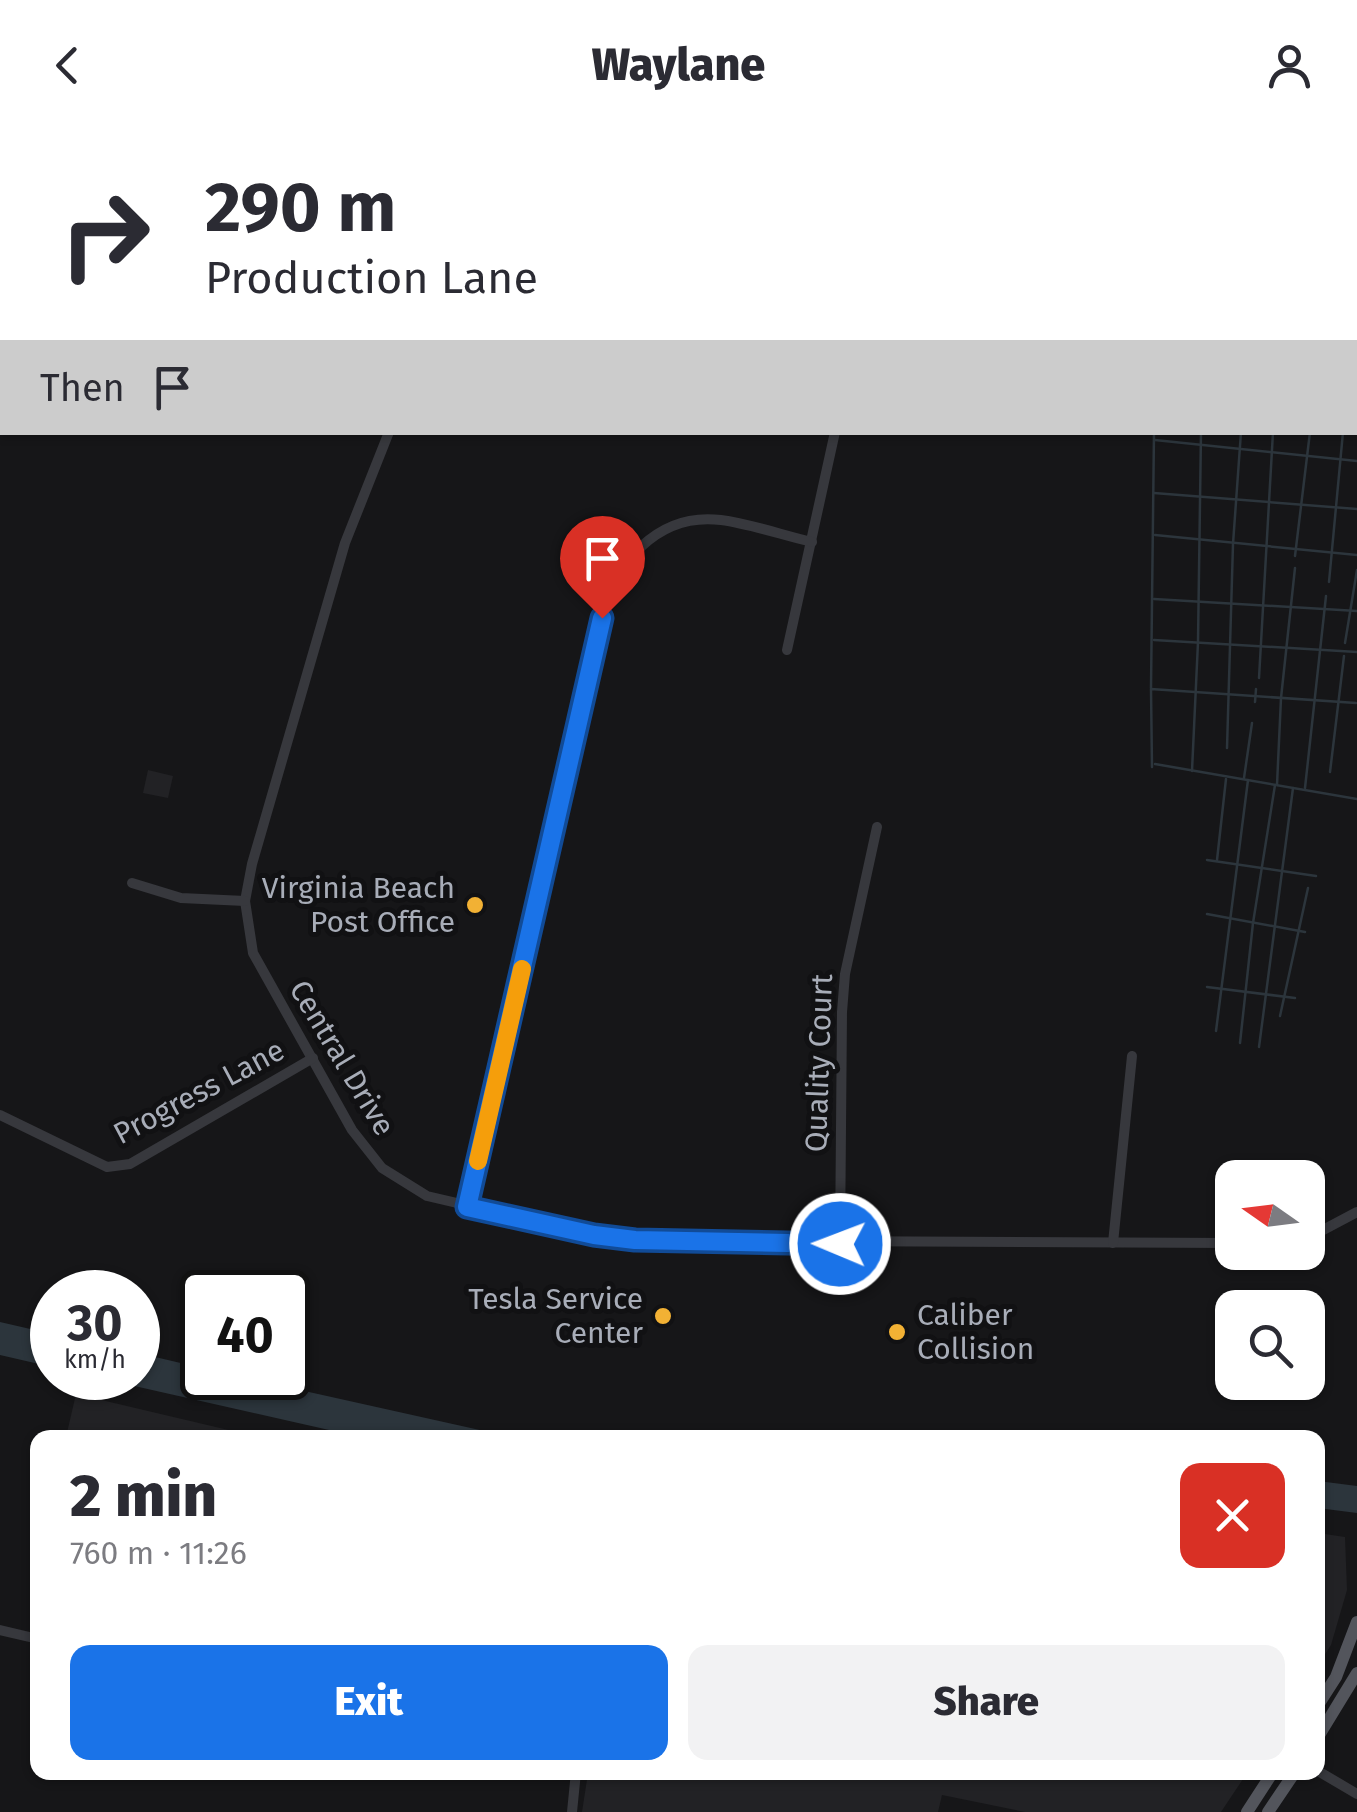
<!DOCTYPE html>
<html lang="en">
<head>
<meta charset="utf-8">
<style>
  body { margin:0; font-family:"Fira Sans",sans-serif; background:#f2f2f3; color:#2b2b33; height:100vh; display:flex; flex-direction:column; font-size:38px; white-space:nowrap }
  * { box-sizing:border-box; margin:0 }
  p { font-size:32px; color:#7c7c81 }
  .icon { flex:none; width:55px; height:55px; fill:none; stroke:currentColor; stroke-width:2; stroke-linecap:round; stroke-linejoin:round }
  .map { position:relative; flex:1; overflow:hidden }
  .details { position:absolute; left:30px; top:1300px; width:1295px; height:350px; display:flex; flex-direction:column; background:#fff; border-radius:20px; box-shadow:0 2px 8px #0004 }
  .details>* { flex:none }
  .banner { position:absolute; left:0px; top:0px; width:1358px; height:305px; box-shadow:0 2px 8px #0004; background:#fff; color:#2b2b33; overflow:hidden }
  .needle { width:65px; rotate:284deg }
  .tools { position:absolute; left:1215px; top:1030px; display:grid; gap:20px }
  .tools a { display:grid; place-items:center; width:110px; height:110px; border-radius:20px; background:#fff; box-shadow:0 2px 8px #0004; font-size:50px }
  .speed { position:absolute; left:30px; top:1140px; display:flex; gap:20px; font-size:50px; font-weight:700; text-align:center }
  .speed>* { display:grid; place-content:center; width:130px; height:130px; border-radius:50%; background:#fff; box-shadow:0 2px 8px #0004; line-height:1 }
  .speed small { font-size:25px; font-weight:400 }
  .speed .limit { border:5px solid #111; border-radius:15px; background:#fff; color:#111 }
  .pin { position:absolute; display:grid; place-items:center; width:85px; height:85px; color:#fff; margin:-102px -42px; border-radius:50% 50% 50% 0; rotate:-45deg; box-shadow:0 0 10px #0007 }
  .pin .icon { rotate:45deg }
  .me { position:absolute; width:110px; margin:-55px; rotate:271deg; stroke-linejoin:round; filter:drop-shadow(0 0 8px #0008) }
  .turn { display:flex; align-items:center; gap:35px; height:210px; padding:0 40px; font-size:45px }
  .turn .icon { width:130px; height:130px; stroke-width:2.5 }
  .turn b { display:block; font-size:70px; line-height:85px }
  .then { display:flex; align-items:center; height:95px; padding:0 40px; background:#0003; gap:20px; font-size:38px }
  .round { display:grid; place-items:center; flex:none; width:105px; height:105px; border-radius:20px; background:#f2f2f3 }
  .overview { display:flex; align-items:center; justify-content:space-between; height:170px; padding:0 40px }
  h1 { font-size:60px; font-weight:800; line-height:75px }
  .cta { display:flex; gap:20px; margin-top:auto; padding:20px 40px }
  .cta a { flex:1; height:115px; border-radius:20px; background:#1a73e8; color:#fff; font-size:40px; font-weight:800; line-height:115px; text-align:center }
  .cta a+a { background:#f2f2f3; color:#2b2b33 }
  header { display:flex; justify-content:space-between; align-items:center; height:130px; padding:0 40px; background:#fff; font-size:45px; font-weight:800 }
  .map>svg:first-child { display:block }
  .built { fill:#222225 }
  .green { fill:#1c231d }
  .water { fill:#2c353c }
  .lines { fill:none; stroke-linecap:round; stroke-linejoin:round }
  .stream { stroke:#2c353c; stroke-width:2.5 }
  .minor { stroke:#37383d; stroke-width:10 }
  .major { stroke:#53555c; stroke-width:12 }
  .route-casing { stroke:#114b97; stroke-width:25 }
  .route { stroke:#1a73e8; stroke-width:18 }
  .slow { stroke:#f59e0b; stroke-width:18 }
  .poi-dot { fill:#f2b134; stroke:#111113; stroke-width:4 }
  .labels { text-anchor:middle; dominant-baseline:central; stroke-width:10; stroke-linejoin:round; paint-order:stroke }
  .poi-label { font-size:30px; fill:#a8adb8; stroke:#111113; text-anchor:end }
  .street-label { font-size:30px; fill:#a8adb8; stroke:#111113 }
</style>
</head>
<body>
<header><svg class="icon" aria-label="back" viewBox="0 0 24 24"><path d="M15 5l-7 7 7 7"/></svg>Waylane<svg class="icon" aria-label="person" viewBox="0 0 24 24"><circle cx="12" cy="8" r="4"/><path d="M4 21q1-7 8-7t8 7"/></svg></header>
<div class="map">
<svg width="1357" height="1682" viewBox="0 0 1357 1682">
  <rect width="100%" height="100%" fill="#161618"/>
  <g class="built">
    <polygon points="148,640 173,646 168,668 143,663"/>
    <polygon points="76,1264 258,1307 66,1307"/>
    <polygon points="1318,1403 1345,1407 1347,1460 1331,1515 1318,1535"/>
    <polygon points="588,1643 1247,1643 1221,1682 1025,1682 942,1665 938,1682 582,1682"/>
  </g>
  <polygon class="green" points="91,0 765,0 110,2"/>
  <g class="water">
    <polygon points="0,1192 52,1204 52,1237 0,1225"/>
    <polygon points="138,1223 202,1238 202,1248 246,1248 511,1307 360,1307 99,1248 138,1248"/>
    <polygon points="1318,1351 1357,1356 1357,1383 1318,1378"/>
  </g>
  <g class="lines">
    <g class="stream">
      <polyline points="837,2 838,0"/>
      <polyline points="941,2 941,0"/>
      <polyline points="1052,2 1053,0"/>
      <polyline points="1157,2 1158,0"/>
      <polyline points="1261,2 1262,0"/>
      <polyline points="0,15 2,16"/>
      <polyline points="1355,160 1357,160"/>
      <polyline points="1355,274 1357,274"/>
      <polyline points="1155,310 1357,331"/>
      <polyline points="1154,363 1357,379"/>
      <polyline points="1155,405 1357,425"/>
      <polyline points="1295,426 1310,302"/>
      <polyline points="1329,452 1343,302"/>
      <polyline points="1154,469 1357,481"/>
      <polyline points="1154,510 1357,522"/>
      <polyline points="1345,513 1357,440"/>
      <polyline points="1259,548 1273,302"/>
      <polyline points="1151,558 1154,302"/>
      <polyline points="1255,572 1256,559"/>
      <polyline points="1227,618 1233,414 1241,302"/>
      <polyline points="1155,634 1357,669"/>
      <polyline points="1152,637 1151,559 1356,573"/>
      <polyline points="1192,641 1198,512 1201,302"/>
      <polyline points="1330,642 1344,526"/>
      <polyline points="1244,648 1252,593"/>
      <polyline points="1277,655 1281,568 1295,438"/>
      <polyline points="1305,658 1326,466"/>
      <polyline points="1207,730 1316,746"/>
      <polyline points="1217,730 1226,649"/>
      <polyline points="1207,784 1305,802"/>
      <polyline points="1207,857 1295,868"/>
      <polyline points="1280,886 1308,758"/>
      <polyline points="1216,901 1248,650"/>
      <polyline points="1240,913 1253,793 1275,655"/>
      <polyline points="1259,917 1293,658"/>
    </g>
    <g class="minor">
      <polyline points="389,302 345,413 252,734 245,771 253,823 352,1000 382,1038 427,1066 594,1105 635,1110 1232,1113"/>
      <polyline points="787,520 835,302"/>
      <polyline points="132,753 181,768 245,771"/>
      <polyline points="0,985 107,1037 130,1034 313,928"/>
      <path d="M 467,1077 L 601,490 C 614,434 657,382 721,390 C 751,394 782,405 812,412"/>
      <polyline points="1308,1108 1357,1082"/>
      <polyline points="840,1113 842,882 845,844 877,697"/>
      <polyline points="1113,1113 1132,926"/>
      <polyline points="0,1500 38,1509"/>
      <polyline points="1318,1641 1357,1664"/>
      <polyline points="682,1642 692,1644"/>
      <polyline points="572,1682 576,1642"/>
    </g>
    <g class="major">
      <polyline points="0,36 2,36"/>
      <polyline points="0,59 2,60"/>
      <polyline points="1355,178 1357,178"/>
      <polyline points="1355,196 1357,196"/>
      <polyline points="1318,1575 1336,1547 1357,1492"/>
      <polyline points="1318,1607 1357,1543"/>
      <polyline points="1247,1682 1273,1642"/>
      <polyline points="1268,1682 1295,1642"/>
    </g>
  </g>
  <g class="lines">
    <g class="route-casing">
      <polyline id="route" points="602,488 467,1077 594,1105 635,1110 840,1114"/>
    </g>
    <use href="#route" class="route"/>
    <polyline class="slow" points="478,1031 522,839"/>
  </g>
  <g class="poi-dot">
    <circle cx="475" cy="775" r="10"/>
    <circle cx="663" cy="1186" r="10"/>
    <circle cx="897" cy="1202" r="10"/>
  </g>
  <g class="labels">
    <g class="poi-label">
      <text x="455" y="758">Virginia Beach<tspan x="455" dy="34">Post Office</tspan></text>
      <text x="643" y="1169">Tesla Service<tspan x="643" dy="34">Center</tspan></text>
      <text x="917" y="1185" text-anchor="start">Caliber<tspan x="917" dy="34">Collision</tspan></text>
    </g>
    <g class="street-label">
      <text transform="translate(342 928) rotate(59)">Central Drive</text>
      <text transform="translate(819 933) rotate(-88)">Quality Court</text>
      <text transform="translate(199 962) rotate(-28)">Progress Lane</text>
    </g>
  </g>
</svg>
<div class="tools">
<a><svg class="needle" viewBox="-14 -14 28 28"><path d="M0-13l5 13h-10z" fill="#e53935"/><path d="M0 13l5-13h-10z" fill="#7c7c81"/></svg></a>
<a><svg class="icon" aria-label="search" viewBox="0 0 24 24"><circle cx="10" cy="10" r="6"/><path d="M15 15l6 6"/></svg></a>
</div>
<div class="speed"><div>30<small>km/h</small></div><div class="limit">40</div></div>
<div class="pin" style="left:602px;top:488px;background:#d93025"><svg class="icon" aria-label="arrive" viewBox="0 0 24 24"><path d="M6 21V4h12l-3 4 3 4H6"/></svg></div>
<svg class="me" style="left:840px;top:1114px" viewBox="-20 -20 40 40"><circle r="17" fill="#1a73e8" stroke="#fff" stroke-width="3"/><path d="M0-11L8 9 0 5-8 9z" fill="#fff"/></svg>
<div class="banner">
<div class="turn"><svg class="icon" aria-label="right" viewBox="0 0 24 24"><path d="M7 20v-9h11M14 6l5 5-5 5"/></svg><div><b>290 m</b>Production Lane</div></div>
<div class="then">Then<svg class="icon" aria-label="arrive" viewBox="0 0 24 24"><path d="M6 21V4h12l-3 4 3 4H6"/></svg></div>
</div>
<section class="details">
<div class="overview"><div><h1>2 min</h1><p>760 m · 11:26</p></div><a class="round" style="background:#d93025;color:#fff"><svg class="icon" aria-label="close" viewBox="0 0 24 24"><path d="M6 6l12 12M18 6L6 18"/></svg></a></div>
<div class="cta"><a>Exit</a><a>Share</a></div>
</section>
</div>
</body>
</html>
